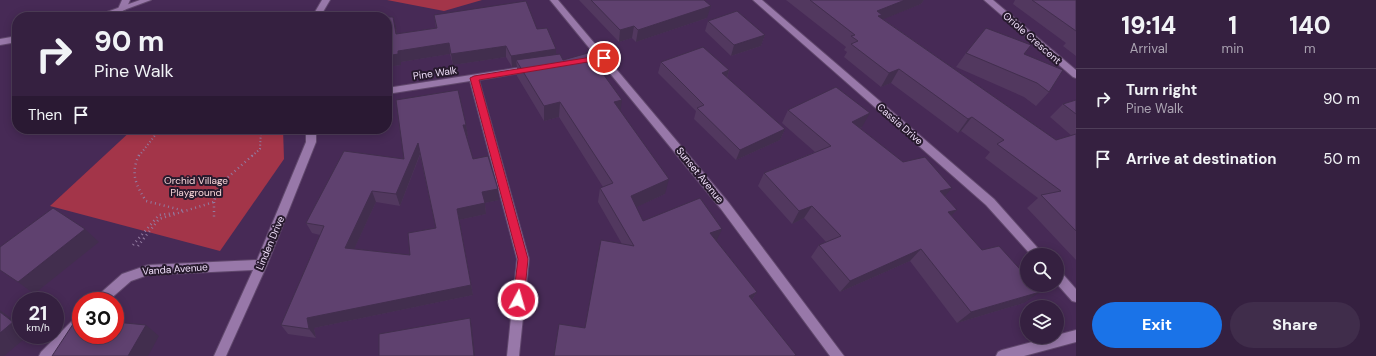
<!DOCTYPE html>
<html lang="en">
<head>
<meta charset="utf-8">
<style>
  body { margin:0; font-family:"DM Sans",sans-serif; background:#402d4b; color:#f1f3f6; height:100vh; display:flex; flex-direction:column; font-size:15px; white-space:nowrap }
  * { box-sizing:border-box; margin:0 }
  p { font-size:13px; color:#aaa3b1 }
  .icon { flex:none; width:22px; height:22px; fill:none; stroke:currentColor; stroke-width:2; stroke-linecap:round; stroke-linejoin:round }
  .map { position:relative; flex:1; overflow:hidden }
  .side { display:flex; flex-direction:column; background:#352040; width:300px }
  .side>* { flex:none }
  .top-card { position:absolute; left:12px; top:12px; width:380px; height:122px; border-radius:16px; box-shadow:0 2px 10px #0003,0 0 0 1px #4f3e59; background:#352040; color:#f1f3f6; overflow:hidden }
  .tools { position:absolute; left:1020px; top:248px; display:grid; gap:8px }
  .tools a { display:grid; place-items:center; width:44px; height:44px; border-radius:50%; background:#352040; box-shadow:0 2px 10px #0003,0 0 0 1px #4f3e59; font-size:20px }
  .speed { position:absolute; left:12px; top:292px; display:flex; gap:8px; font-size:20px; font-weight:700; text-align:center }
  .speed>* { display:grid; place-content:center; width:52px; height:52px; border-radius:50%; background:#352040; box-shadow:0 2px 10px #0003,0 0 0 1px #4f3e59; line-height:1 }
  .speed small { font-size:10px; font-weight:400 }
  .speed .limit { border:6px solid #d22; background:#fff; color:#111 }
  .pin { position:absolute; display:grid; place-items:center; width:34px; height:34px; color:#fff; margin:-17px; border:2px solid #fff; border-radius:50%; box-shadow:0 1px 4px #0007 }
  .me { position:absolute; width:44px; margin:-22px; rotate:6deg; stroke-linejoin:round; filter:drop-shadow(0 0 3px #0008) }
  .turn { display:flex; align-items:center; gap:14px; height:84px; padding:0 16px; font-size:18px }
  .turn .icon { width:52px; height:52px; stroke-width:2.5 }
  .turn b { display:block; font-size:28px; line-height:34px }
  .then { display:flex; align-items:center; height:38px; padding:0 16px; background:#0003; gap:8px; font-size:15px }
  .eta { display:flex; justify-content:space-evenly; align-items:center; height:68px; text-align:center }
  .eta b { font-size:24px; font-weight:800; line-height:28px }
  .primary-button { display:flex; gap:8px; margin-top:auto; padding:8px 16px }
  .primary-button a { flex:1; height:46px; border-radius:24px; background:#1a73e8; color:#fff; font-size:16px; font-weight:800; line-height:46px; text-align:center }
  .primary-button a+a { background:#402d4b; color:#f1f3f6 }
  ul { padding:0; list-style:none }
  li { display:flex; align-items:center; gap:12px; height:60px; padding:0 16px; border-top:1px solid #4f3e59 }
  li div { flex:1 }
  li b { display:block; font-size:15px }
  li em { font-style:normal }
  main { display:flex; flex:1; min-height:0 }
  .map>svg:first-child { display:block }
  .green { fill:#a33549 }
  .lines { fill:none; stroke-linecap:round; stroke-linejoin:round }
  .service-casing { stroke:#60476c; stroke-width:2 }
  .minor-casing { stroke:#60476c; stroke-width:2 }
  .path-far1 { stroke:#937ba0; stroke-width:2; stroke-dasharray:1 2.5; stroke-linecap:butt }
  .path { stroke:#937ba0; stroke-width:2.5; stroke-dasharray:1 3.5; stroke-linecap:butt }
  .service { fill:#9878a9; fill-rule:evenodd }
  .minor { fill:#9878a9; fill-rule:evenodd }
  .wall { fill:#52385f; fill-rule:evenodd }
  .shaded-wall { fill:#422e4e }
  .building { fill:#5f416f; stroke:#422e4e; fill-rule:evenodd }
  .route { fill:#e11d48; stroke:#92132f }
  .labels { text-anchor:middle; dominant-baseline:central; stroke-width:4; stroke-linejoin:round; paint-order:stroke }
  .street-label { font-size:10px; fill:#f2e1fc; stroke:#271a2d }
  .park-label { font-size:10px; fill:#f7d5d8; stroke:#271a2d }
</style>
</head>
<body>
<main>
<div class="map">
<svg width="1076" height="356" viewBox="0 0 1076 356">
  <rect width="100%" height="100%" fill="#472a56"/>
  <g class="green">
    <polygon points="387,0 482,0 444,11"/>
    <polygon points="133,129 283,129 284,159 220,251 50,206"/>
  </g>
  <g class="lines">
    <g class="service-casing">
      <polygon id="service" points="122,0 130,0 126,9 122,11 118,9"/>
    </g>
    <g class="minor-casing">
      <g id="minor">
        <polygon points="140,0 151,0 105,17 93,17"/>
        <polygon points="322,0 330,0 320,17 312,17"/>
        <polygon points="550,0 558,0 729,203 844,356 830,356 721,209"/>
        <polygon points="753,0 762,0 994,199 1044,255 1031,255 986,205"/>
        <polygon points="984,0 993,0 1076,70 1076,78 1073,77"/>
        <polygon points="17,36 17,42 0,45 0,39"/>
        <polygon points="529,66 533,69 532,71 479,80 529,259 519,356 507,356 517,259 470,81 387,94 387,88"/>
        <polygon points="306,129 316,129 316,142 267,265 226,356 214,356 253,270 148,275 131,281 108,301 94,301 96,297 122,274 148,265 257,260 306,142"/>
        <polygon points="1057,271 1061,272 1076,289 1076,302 1072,301 1057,284"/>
        <polygon points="81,314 81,328 54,356 39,356 41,352 77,316"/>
        <polygon points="1076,330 1076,342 1024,356 996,356 998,352 1002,350 1051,337 1057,337 1057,335"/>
      </g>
    </g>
    <g class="path-far1">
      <polyline points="139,156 160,129"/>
      <polyline points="252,156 260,149 261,129"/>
    </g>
    <g class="path">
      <path d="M 139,155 C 130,174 136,185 146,201 L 185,211"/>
      <polyline points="214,202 214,217"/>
      <polyline points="133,245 159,215 175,213"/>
      <polyline points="138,246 159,219 214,202 218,186 253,155"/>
    </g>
    <use href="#service" class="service"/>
    <use href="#minor" class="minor"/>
  </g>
  <g class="wall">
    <polygon points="579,0 704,0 707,18 636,42 632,38 619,42"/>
    <polygon points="786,0 924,0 921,4 883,19 1056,140 1072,136 1050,117 1063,104 1076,100 1076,260 1027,208 1038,198 985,158 990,152 961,131 958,133 891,83 881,87 844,57 847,52 844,50 846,47"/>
    <polygon points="1015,0 1076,0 1076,56 1063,46 1066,43 1013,4"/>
    <polygon points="434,15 537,29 556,49 556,54 620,111 665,194 636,207 643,221 717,242 757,292 752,300 585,328 622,244 598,202 600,188 603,187 559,117 544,121 517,76 517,67 512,67 506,57 453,65 450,54 401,62 401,65 387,67 387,17 396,28 397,34 436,28"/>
    <polygon points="708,21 765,35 761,46 731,56 705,31"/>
    <polygon points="966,53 1024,54 1049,92 1036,106 1024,97 956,67"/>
    <polygon points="661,62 729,70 727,78 785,129 780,140 736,160 694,119 696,111 658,73"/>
    <polygon points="788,110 862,127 860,128 945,196 957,210 951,215 1024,303 957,323 910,261 840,292 811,257 819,245 826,242 804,218 792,224 758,186 764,173 815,152 782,123"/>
    <path d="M 466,125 L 468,136 L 466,137 L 473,159 L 499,200 L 485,203 L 486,214 L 459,220 L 473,295 L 314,328 L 316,338 L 288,334 L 281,325 L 320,235 L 312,233 L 306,223 L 404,159 ZM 420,155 L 436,228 L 410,255 L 354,249 L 376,202 L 400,206 Z"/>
  </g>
  <g class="shaded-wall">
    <polygon points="905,0 924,0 921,4 879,21 877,11"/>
    <polygon points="711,6 707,18 636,42 638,30"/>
    <polygon points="393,17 396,28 398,46 396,34"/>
    <polygon points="634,26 632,38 619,42 620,30"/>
    <polygon points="765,35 761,46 731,56 734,45"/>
    <polygon points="449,43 450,54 401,62 401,65 387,67 387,56 398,51"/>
    <polygon points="506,46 506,57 453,65 451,54"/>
    <polygon points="556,49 556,61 516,60 517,67 512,67 511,56"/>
    <polygon points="899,69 891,83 881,87 889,73"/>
    <polygon points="729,70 726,81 722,73"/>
    <polygon points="622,100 620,115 614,102"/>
    <polygon points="560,102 559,117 544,121 544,106"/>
    <polygon points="870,113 862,127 844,135 852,122"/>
    <polygon points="972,117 961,131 958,133 968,119"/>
    <polygon points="463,125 466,125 468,136 465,137"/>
    <polygon points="785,129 780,140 736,160 740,150"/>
    <polygon points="418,143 420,154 400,206 396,194"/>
    <polygon points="669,179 665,194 628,211 631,196"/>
    <polygon points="952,188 941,201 940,191"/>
    <polygon points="498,189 499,200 485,203 486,214 459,220 473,295 314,328 316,338 309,329 307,318 471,285 457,209 482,192"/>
    <polygon points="372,191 376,202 350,258 345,248"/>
    <polygon points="812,206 804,218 792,224 799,211"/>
    <polygon points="957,210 945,222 948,212"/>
    <polygon points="85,229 99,242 34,294 18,282"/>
    <polygon points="722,229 716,242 710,233"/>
    <polygon points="921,249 910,261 840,292 850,281"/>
    <polygon points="757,292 749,304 749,296"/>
    <polygon points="1040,292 1024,303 957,323 971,312"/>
    <polygon points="0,310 21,326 21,335 29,335 4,356 0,356"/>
    <polygon points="470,318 472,329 475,356 474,356"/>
    <polygon points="146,325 159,336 148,356 128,356"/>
  </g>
  <g class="building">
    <polygon points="591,0 704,0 711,6 638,30 634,26 620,30"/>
    <polygon points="810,0 905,0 877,11 882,15 878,16 1056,140 1076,134 1076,231 1041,195 1061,191 997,144 1004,140 972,117 968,119 899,69 889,73 851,44 858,41 851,36 855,35"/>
    <polygon points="1032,0 1076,0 1076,31"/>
    <polygon points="526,1 537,29 547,28 556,49 511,56 506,46 451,54 449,43 398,51 398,54 387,56 387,17 393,17 396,34 437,28 434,15"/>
    <polygon points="737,11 765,35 734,45 708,21"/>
    <polygon points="986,28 1031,45 1024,54 1063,70 1049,92 1037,83 966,53"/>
    <polygon points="703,47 729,70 722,73 785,129 740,150 697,108 704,105 661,62"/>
    <polygon points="588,53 622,100 614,102 669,179 631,196 643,221 700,198 722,229 710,233 757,292 749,296 796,355 794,356 554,356 559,324 585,328 601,240 634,246 600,188 613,183 560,102 544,106 516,60 560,54 563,60"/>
    <polygon points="836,87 870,113 852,122 903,162 925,157 952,188 940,191 957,210 948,212 982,250 999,246 1027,277 1027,285 1034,285 1040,292 971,312 921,249 850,281 819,245 841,236 812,206 799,211 764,173 831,146 788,110"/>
    <path d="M 458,90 L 466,125 L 463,125 L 473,159 L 488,156 L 498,189 L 482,192 L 485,203 L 457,209 L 471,285 L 307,318 L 309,329 L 281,325 L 324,226 L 306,223 L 344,151 L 404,159 L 396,100 ZM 418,143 L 436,228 L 408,233 L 410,255 L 345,248 L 372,191 L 396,194 Z"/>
    <polygon points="1076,100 1076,114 1063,104"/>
    <polygon points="53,208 85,229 18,282 0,270 0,247"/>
    <polygon points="0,312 13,322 0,333"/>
    <polygon points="77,318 81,318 81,335 115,335 115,322 146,325 128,356 52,356"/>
    <polygon points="470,318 474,356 379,356 379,334"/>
  </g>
  <polygon class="route" points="604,55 607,58 606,59 479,80 528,259 524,300 522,304 518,305 515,304 513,300 518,259 470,78 474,76"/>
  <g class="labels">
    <g class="street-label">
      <text transform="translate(1032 38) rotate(41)">Oriole Crescent</text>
      <text transform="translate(435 73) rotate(-8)">Pine Walk</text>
      <text transform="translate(900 124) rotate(41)">Cassia Drive</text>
      <text transform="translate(700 175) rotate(51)">Sunset Avenue</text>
      <text transform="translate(270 243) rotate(-67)">Linden Drive</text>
      <text transform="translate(175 269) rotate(-4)">Vanda Avenue</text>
    </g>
    <g class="park-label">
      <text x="196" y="180">Orchid Village<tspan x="196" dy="12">Playground</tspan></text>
    </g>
  </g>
</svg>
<div class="tools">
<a><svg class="icon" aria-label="search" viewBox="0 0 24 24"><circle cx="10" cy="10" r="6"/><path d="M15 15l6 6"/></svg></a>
<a><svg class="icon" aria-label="layers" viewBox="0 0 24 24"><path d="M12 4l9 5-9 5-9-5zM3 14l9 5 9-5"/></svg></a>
</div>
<div class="speed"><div>21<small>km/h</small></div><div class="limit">30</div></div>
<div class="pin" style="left:604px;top:58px;background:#d93025"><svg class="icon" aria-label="arrive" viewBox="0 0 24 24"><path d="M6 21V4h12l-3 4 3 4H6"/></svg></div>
<svg class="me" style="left:518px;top:300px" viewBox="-20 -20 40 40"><circle r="17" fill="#e11d48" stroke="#fff" stroke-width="3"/><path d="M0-11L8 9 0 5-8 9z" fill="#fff"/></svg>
<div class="top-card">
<div class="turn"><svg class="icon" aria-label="right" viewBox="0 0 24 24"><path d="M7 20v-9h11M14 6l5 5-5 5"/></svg><div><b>90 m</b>Pine Walk</div></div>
<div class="then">Then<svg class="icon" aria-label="arrive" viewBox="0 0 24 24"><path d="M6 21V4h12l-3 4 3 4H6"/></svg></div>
</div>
</div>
<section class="side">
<div class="eta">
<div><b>19:14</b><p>Arrival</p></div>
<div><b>1</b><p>min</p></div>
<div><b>140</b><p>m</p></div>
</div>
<ul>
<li><svg class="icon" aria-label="right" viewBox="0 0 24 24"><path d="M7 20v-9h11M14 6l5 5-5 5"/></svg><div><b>Turn right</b><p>Pine Walk</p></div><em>90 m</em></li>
<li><svg class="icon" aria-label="arrive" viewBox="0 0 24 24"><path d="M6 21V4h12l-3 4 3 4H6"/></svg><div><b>Arrive at destination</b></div><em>50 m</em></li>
</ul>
<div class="primary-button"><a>Exit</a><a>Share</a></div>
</section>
</main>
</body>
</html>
